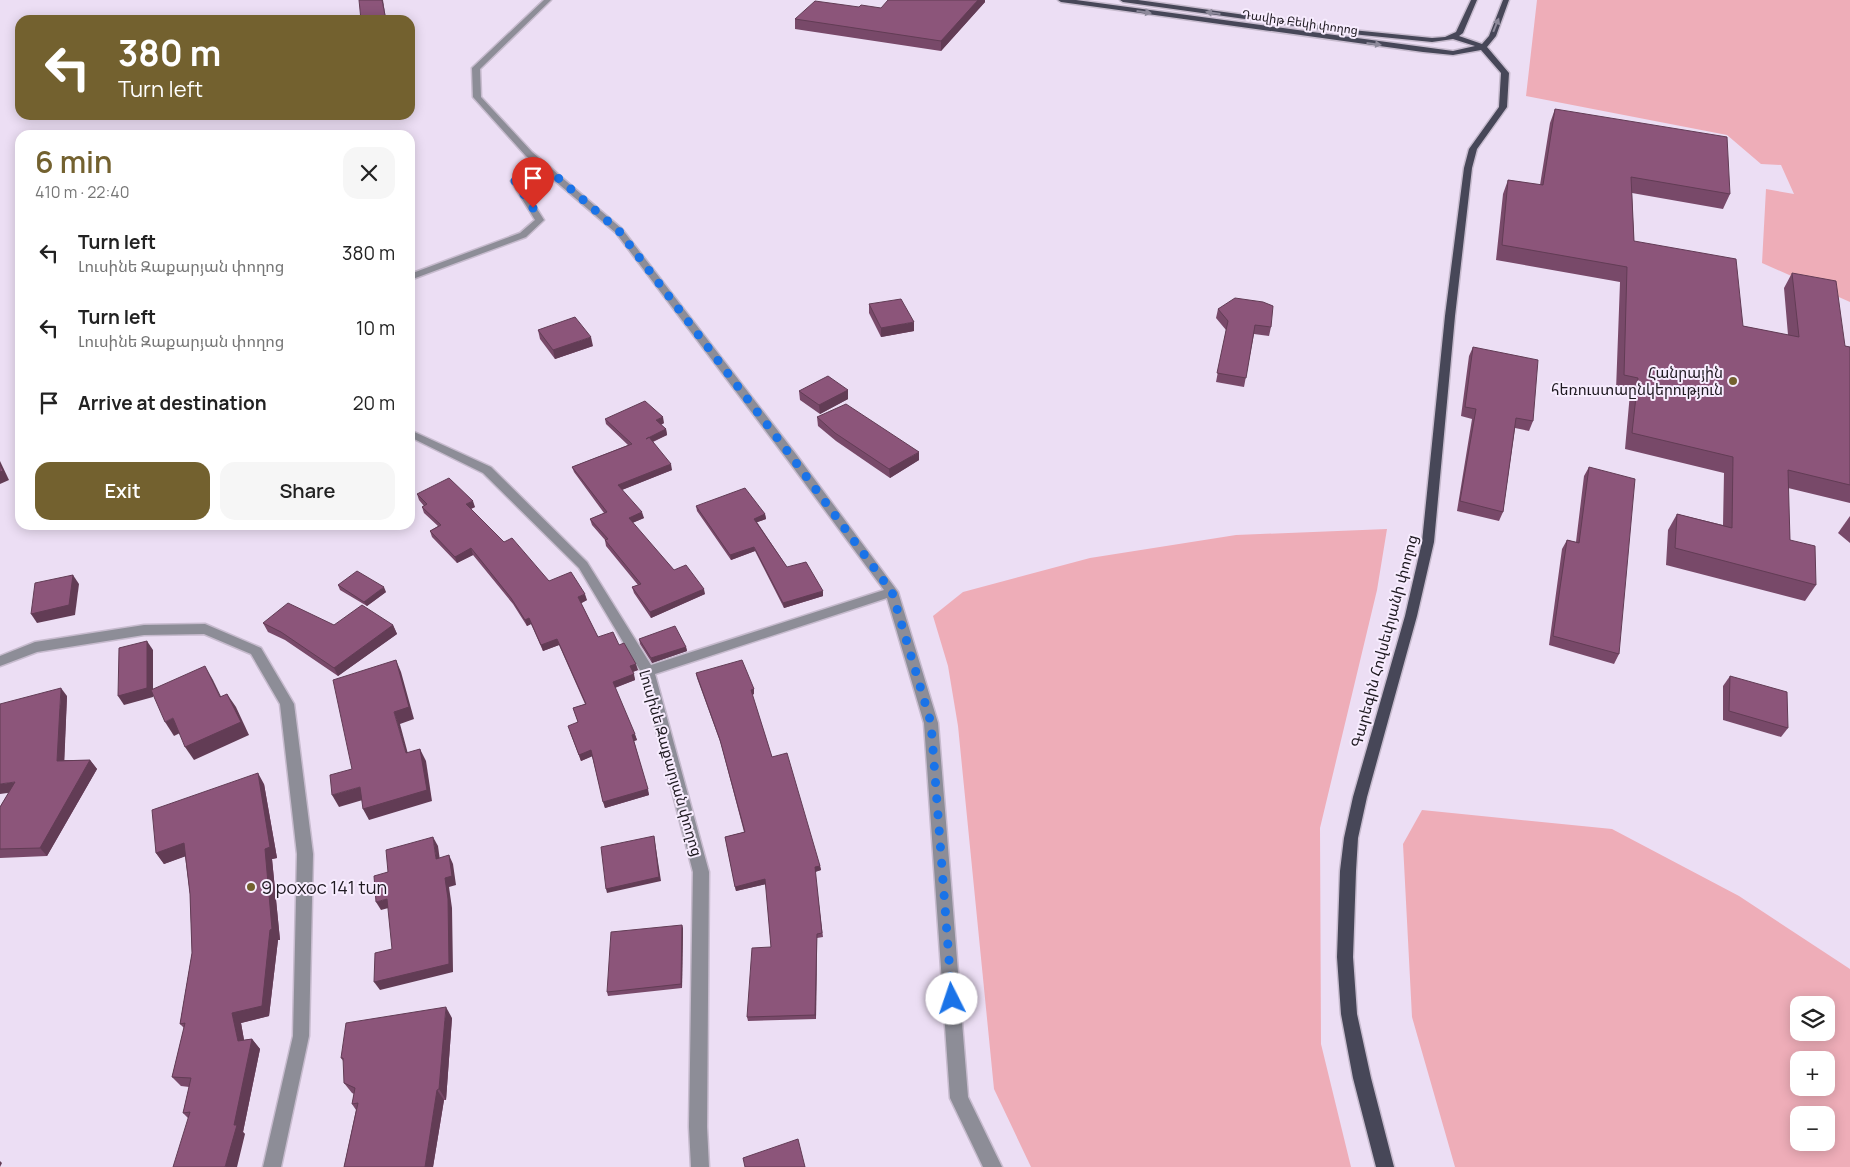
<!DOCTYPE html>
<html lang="en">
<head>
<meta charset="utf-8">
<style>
  body { margin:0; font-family:Manrope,"Noto Sans Armenian",sans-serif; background:#f6f6f6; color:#222; height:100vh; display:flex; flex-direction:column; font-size:19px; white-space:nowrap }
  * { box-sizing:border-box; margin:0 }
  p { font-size:16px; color:#767676 }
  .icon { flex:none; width:28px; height:28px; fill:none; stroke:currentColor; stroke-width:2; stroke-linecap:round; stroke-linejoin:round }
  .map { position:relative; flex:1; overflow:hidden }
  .side { position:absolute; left:15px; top:130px; width:400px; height:400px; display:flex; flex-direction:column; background:#fff; border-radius:15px; box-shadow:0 2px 12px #0003 }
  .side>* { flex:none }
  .top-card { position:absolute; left:15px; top:15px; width:400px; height:105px; border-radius:15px; box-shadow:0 2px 12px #0003; background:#73612f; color:#fff; overflow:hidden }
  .fabs { position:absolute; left:1790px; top:996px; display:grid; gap:10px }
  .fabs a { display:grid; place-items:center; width:45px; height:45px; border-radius:10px; background:#fff; box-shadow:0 2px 12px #0003; font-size:25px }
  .pin { position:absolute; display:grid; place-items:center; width:42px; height:42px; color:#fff; margin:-51px -21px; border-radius:50% 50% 50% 0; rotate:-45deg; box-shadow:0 0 5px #0007 }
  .pin .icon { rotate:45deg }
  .me { position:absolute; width:55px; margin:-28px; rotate:356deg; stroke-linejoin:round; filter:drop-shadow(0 0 4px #0008) }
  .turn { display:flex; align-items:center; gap:18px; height:105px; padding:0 20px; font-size:22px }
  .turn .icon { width:65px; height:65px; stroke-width:2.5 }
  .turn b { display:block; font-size:35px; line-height:42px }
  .round { display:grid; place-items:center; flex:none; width:52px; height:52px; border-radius:15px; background:#f6f6f6 }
  .head { display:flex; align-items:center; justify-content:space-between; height:85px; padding:0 20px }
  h1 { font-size:30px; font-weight:600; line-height:38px; color:#73612f }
  .button { display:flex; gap:10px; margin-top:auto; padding:10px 20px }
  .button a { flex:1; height:58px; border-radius:15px; background:#73612f; color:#fff; font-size:20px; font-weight:600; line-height:58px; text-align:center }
  .button a+a { background:#f6f6f6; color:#222 }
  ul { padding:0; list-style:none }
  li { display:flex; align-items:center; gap:15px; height:75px; padding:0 20px }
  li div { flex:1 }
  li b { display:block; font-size:19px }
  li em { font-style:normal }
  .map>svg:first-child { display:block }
  .green { fill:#eeadb8; fill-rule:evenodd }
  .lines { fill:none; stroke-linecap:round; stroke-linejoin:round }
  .minor-casing { stroke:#c7bbce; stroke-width:3 }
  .major-casing { stroke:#c7bbce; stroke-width:3 }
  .minor { fill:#8d8d97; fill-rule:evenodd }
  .major { fill:#474758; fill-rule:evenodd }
  .wall { fill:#784969 }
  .shaded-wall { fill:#623c55 }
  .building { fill:#8c557a; stroke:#623c55 }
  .oneway { fill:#8d899a }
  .route { stroke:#1a73e8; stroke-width:9; stroke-dasharray:0 16.2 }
  .poi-dot { fill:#73612f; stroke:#f7ecfe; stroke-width:2 }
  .labels { text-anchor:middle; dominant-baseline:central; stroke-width:4; stroke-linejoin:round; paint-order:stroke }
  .far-street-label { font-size:12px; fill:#1e1920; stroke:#f7ecfe }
  .poi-label { font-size:15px; fill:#1e1920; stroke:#f7ecfe; text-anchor:end }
  .street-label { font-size:15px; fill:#1e1920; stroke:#f7ecfe }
  .near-poi-label { font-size:18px; fill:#1e1920; stroke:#f7ecfe; text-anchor:start }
</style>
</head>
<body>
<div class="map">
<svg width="1850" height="1167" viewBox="0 0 1850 1167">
  <rect width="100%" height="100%" fill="#ecdef4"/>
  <g class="green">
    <polygon points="1537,0 1850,0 1850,302 1762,263 1766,189 1794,194 1781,165 1761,164 1727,135 1526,96"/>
    <polygon points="1387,529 1377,590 1320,828 1321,1044 1351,1167 1031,1167 994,1089 958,726 948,666 933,616 963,592 1090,558 1236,535"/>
    <path d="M 1422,810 L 1612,829 L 1739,896 L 1850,969 L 1850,1167 L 1455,1167 L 1412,1017 L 1403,844 ZM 1799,1005 L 1826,1005 L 1826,1032 L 1799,1032 ZM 1799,1060 L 1826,1060 L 1826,1088 L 1799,1088 ZM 1799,1115 L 1826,1115 L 1826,1142 L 1799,1142 Z"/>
  </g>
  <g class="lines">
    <g class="minor-casing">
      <g id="minor">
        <polygon points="544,0 551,0 480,69 481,97 532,152 622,229 795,453 898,592 938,723 968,1097 1002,1167 983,1167 950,1098 924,723 887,598 655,674 709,872 707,1127 709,1167 691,1167 689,1127 693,872 641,672 579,568 483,473 410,437 410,430 491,467 587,562 651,665 884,590 787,459 616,233 547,174 520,182 544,220 526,237 410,280 410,274 520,233 535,220 511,181 542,169 526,156 473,97 472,68"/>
        <polygon points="205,624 261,648 294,704 313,854 309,1036 281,1167 263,1167 293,1036 297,854 280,704 251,654 204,634 144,635 37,652 0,666 0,656 35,642 144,625"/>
      </g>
    </g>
    <g class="major-casing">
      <polygon id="major" points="1058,0 1076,0 1453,51 1475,46 1453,39 1432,42 1352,34 1123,2 1120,0 1138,0 1352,30 1432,38 1445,37 1456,32 1471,0 1477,0 1463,33 1459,36 1482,44 1489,36 1503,0 1509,0 1496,36 1487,47 1509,73 1507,107 1477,149 1472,168 1455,316 1434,542 1417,616 1367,797 1358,838 1356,871 1353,957 1357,1014 1371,1078 1394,1167 1376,1167 1353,1078 1341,1014 1337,957 1340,871 1344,838 1353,797 1405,616 1422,542 1445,316 1464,168 1469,149 1499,107 1501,73 1481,50 1453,55 1423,52 1061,2"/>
    </g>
    <use href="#minor" class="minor"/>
    <use href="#major" class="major"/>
  </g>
  <g class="wall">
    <polygon points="985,2 941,51 795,29 795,19 859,7 881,8"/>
    <polygon points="1555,109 1730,194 1723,209 1632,193 1634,241 1743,326 1788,335 1784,288 1792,273 1845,346 1850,347 1850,503 1788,488 1790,540 1816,585 1805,601 1666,565 1668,530 1677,514 1723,525 1724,473 1625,449 1630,393 1616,390 1620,282 1496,260 1503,194 1508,180 1540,185 1550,123"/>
    <polygon points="869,304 914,331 881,337 869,313"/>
    <polygon points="1218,309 1271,327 1269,336 1254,334 1244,387 1216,382 1226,330 1216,318"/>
    <polygon points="538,330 593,346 555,359 540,339"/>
    <polygon points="1473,347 1533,421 1529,431 1515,428 1503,512 1499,521 1457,511 1472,419 1461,416 1469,356"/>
    <polygon points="848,390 848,399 820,414 800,400 799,391"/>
    <polygon points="817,417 919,460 890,478 836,441 818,426"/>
    <polygon points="605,419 664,423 661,425 666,429 667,435 653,442 672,470 622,490 644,518 632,523 674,570 705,594 651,618 634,593 632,587 638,585 606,546 605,540 592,525 590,519 604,513 574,472 572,467 628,445 606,424"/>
    <polygon points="1589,467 1619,654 1614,664 1549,645 1562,549 1567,540 1576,542 1584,476"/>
    <polygon points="417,494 475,507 471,509 504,542 549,581 587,600 581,603 598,637 619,645 638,670 633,672 635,680 615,688 637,740 634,741 649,795 605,808 592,756 581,761 570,732 578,722 573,708 585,704 559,645 543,651 531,624 527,626 513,604 473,555 457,563 432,537 430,531 438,526 424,513 422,507 424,506 419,500"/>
    <polygon points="696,506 765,514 766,519 757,522 787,567 823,596 784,608 755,551 731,560 697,511"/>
    <polygon points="1850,516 1850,543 1838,533"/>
    <polygon points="338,585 386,592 367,606 340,590"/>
    <polygon points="263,623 334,625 393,625 397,634 338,676 285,640 268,632"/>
    <polygon points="639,639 686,647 687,651 652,663 640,644"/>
    <polygon points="696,673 754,689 754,694 752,695 772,757 820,866 821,870 815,872 823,937 817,938 816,1019 748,1021 747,1017 771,947 766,884 736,891 725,837 744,832 721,744 697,678"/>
    <polygon points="1730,676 1788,728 1781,737 1723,720 1723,686"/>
    <polygon points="67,696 64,760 90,760 97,769 47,856 0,858 0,807"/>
    <polygon points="264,784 277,858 272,859 280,940 278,940 269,1016 241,1023 244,1040 252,1039 260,1049 243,1132 245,1134 188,1118 183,1113 189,1087 181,1086 172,1077 184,1028 180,1024 192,953 190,894 185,856 164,864 156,853"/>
    <polygon points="682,925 683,929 682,988 608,996 607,992"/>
    <polygon points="452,1018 446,1100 444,1100 433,1167 344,1167 356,1110 352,1104 354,1094 352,1093 344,1083 344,1062 341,1058"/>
  </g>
  <g class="shaded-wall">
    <polygon points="382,0 383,0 386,20"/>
    <polygon points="978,0 985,0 985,2 941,51 941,41"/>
    <polygon points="914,322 914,331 881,337 881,328"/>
    <polygon points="591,337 593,346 555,359 553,350"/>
    <polygon points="848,390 848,399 820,414 819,405"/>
    <polygon points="663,417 664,423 657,426 656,420"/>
    <polygon points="666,429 667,435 647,444 646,439"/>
    <polygon points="919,452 919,460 890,478 889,469"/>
    <polygon points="0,461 9,480 0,484"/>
    <polygon points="671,464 672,470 619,491 618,485"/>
    <polygon points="473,501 475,507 468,510 466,504"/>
    <polygon points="642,512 644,518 630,524 629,518"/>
    <polygon points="765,514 766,519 755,523 754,519"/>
    <polygon points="754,547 755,551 731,560 730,555"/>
    <polygon points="471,548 473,555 457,563 455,557"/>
    <polygon points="73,575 79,584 75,615 37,623 31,614"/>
    <polygon points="384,587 386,592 367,606 364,602"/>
    <polygon points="704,589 705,594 651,618 650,612"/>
    <polygon points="823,591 823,596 784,608 783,603"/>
    <polygon points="585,594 587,600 580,604 578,597"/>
    <polygon points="529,618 531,624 527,626 525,620"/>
    <polygon points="393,625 397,634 338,676 334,668"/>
    <polygon points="557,639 559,645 543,651 541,645"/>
    <polygon points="147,641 153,650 153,697 124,705 118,696"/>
    <polygon points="686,647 687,651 652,663 651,658"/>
    <polygon points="396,660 401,672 414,719 400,724 411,765 406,753 394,712"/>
    <polygon points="636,664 638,670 632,672 630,666"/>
    <polygon points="205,666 213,680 228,711 220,697"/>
    <polygon points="634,674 635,680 614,688 613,682"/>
    <polygon points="61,688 67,696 64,769 57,761"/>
    <polygon points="754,689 754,694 751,695 751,690"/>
    <polygon points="227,694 236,707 249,735 194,760 185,747"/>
    <polygon points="173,718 182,732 174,736 165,722"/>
    <polygon points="635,734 637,740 634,741 632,735"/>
    <polygon points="420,749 426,761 432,801 369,820 363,809"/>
    <polygon points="591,750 593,756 581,761 579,755"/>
    <polygon points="90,760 97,769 47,856 40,848"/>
    <polygon points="258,773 264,784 277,858 272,859 280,940 278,940 269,1016 241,1023 246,1051 238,1041 232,1013 270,930"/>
    <polygon points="15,782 22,791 0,794 0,784"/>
    <polygon points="360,787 366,799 339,807 332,795"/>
    <polygon points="648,789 649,795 605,808 603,802"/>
    <polygon points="654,836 661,881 607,893 606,889"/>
    <polygon points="433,837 438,846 441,868 436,859"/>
    <polygon points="184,843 192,854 164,864 156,853"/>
    <polygon points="449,855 453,864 456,885 449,887 452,908 453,972 380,990 374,982 445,878"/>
    <polygon points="820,866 821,870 815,872 815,867"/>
    <polygon points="765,879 766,884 736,891 735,887"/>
    <polygon points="387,899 392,907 381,910 376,902"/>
    <polygon points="682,925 683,929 682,988 681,984"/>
    <polygon points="817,934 817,938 816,1019 815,1015"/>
    <polygon points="446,1007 452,1018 446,1100 439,1089"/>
    <polygon points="252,1039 260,1049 243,1132 245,1134 237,1167 225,1167"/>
    <polygon points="437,1090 444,1100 433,1167 425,1167"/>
    <polygon points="0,1161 2,1163 0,1167"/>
  </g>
  <g class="building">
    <polygon points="359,0 382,0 386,20 361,20"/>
    <polygon points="888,0 978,0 941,41 795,19 815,1 859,7 861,5 881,8"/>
    <polygon points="1555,109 1727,137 1730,194 1631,177 1634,241 1736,259 1743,326 1799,337 1792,273 1836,281 1845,346 1850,347 1850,485 1788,470 1790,540 1815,546 1816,585 1675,548 1677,514 1732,528 1733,457 1632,433 1638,378 1624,375 1627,267 1502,245 1508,180 1543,185"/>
    <polygon points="1235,298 1263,302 1273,306 1271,327 1255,325 1246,378 1217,373 1228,321 1218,309"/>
    <polygon points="901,299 914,322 881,328 869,304"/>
    <polygon points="575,317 591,337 553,350 538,330"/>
    <polygon points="1473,347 1538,360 1533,421 1516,418 1503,512 1460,501 1476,409 1465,407"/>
    <polygon points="828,376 848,390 819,405 799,391"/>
    <polygon points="645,401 663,417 656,420 666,429 646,439 649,437 671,464 618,485 642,512 629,518 674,570 686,565 704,589 650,612 632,587 641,584 605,540 608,539 590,519 607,512 572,467 632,444 605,419"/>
    <polygon points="846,404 919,452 889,469 835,433 817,417"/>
    <polygon points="0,464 3,471 0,472"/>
    <polygon points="1589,467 1635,479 1619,654 1553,636 1567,540 1579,543"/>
    <polygon points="449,478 473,501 466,504 504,542 512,538 549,581 571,572 585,594 578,597 598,637 613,632 619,645 624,643 636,664 630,666 634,674 613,682 635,734 632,735 648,789 603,802 591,750 579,755 568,726 578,722 573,708 586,704 557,639 541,645 529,618 525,620 511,598 471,548 455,557 430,531 441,525 422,507 427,504 417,494"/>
    <polygon points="745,488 765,514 754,519 787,567 806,562 823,591 783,603 754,547 730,555 696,506"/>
    <polygon points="357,571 384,587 364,602 338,585"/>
    <polygon points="73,575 69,605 31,614 35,583"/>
    <polygon points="288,603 334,625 362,605 393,625 334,668 281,632 263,623"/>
    <polygon points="675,626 686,647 651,658 639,639"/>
    <polygon points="147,641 147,688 118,696 119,648"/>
    <polygon points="396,660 409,707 394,712 406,753 420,749 427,790 363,809 360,787 332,795 330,775 352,769 333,680"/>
    <polygon points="742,660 754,689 751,690 772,757 787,753 820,866 815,867 822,933 817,934 815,1015 747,1017 752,948 771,947 765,879 735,887 725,837 745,832 720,740 696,673"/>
    <polygon points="205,666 220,697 227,694 241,722 185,747 173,718 165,722 151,690"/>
    <polygon points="1730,676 1787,692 1788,728 1729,711"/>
    <polygon points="61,688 57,761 90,760 40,848 0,849 0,807 15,782 0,784 0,704"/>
    <polygon points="258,773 270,847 265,849 272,929 270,930 262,1006 232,1013 238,1041 252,1039 234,1125 237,1125 225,1167 173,1167 190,1112 183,1113 191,1078 172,1077 185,1023 180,1024 192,953 190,894 184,843 156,853 152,810"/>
    <polygon points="654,836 659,877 606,889 601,847"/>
    <polygon points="433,837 436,859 449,855 452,876 445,878 448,899 449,964 374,982 375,953 392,949 387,899 376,902 374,876 388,872 386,850"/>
    <polygon points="682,925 681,984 607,992 611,932"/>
    <polygon points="446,1007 439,1089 437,1090 425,1167 344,1167 358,1103 352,1104 355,1088 344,1083 343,1058 341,1058 346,1023"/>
    <polygon points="798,1139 805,1167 745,1167 743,1158"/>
  </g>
  <defs><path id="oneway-solid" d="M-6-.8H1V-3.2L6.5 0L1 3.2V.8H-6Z" transform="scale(1.25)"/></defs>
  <g class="oneway">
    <use href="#oneway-solid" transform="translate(1144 12) rotate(8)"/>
    <use href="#oneway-solid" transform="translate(1213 13) rotate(-172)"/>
    <use href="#oneway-solid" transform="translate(1496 25) rotate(-68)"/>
    <use href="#oneway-solid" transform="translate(1374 44) rotate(7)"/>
  </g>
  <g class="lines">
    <polyline class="route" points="533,208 515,181 549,170 619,231 791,456 892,592 931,723 952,999"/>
  </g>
  <g class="poi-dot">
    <circle cx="1733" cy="381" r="5"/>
    <circle cx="251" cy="887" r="5"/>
  </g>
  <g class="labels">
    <g class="far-street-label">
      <text transform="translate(1300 22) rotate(8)">Դավիթ Բեկի փողոց</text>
    </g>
    <g class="poi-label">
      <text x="1723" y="372">Հանրային<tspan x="1723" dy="17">հեռուստաընկերություն</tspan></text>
    </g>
    <g class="street-label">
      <text transform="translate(1384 641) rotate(-75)">Գարեգին Հովսեփյանի փողոց</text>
      <text transform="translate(671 763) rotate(74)">Լուսինե Զաքարյան փողոց</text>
    </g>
    <g class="near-poi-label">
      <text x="261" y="887">9 poxoc 141 tun</text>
    </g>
  </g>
</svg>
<div class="fabs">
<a><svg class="icon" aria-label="layers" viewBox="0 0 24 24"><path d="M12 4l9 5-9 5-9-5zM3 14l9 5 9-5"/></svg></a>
<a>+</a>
<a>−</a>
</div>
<div class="pin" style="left:533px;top:208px;background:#d93025"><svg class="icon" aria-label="arrive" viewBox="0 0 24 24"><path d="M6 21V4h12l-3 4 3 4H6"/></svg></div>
<svg class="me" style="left:952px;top:999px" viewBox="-20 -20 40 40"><circle r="19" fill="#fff"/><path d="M0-13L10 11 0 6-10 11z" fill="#1a73e8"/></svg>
<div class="top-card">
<div class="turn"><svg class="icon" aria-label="left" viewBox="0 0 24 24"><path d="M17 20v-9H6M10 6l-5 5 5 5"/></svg><div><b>380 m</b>Turn left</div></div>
</div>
<section class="side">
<div class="head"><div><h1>6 min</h1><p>410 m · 22:40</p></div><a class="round"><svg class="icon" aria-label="close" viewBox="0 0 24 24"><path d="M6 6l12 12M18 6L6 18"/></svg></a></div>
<ul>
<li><svg class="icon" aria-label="left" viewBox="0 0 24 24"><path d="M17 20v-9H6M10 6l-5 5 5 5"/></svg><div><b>Turn left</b><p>Լուսինե Զաքարյան փողոց</p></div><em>380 m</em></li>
<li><svg class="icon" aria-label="left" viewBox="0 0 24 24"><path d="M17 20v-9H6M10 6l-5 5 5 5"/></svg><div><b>Turn left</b><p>Լուսինե Զաքարյան փողոց</p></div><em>10 m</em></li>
<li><svg class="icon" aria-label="arrive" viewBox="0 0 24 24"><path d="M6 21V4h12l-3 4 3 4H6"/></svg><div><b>Arrive at destination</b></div><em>20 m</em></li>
</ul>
<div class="button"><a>Exit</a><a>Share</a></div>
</section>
</div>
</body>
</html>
